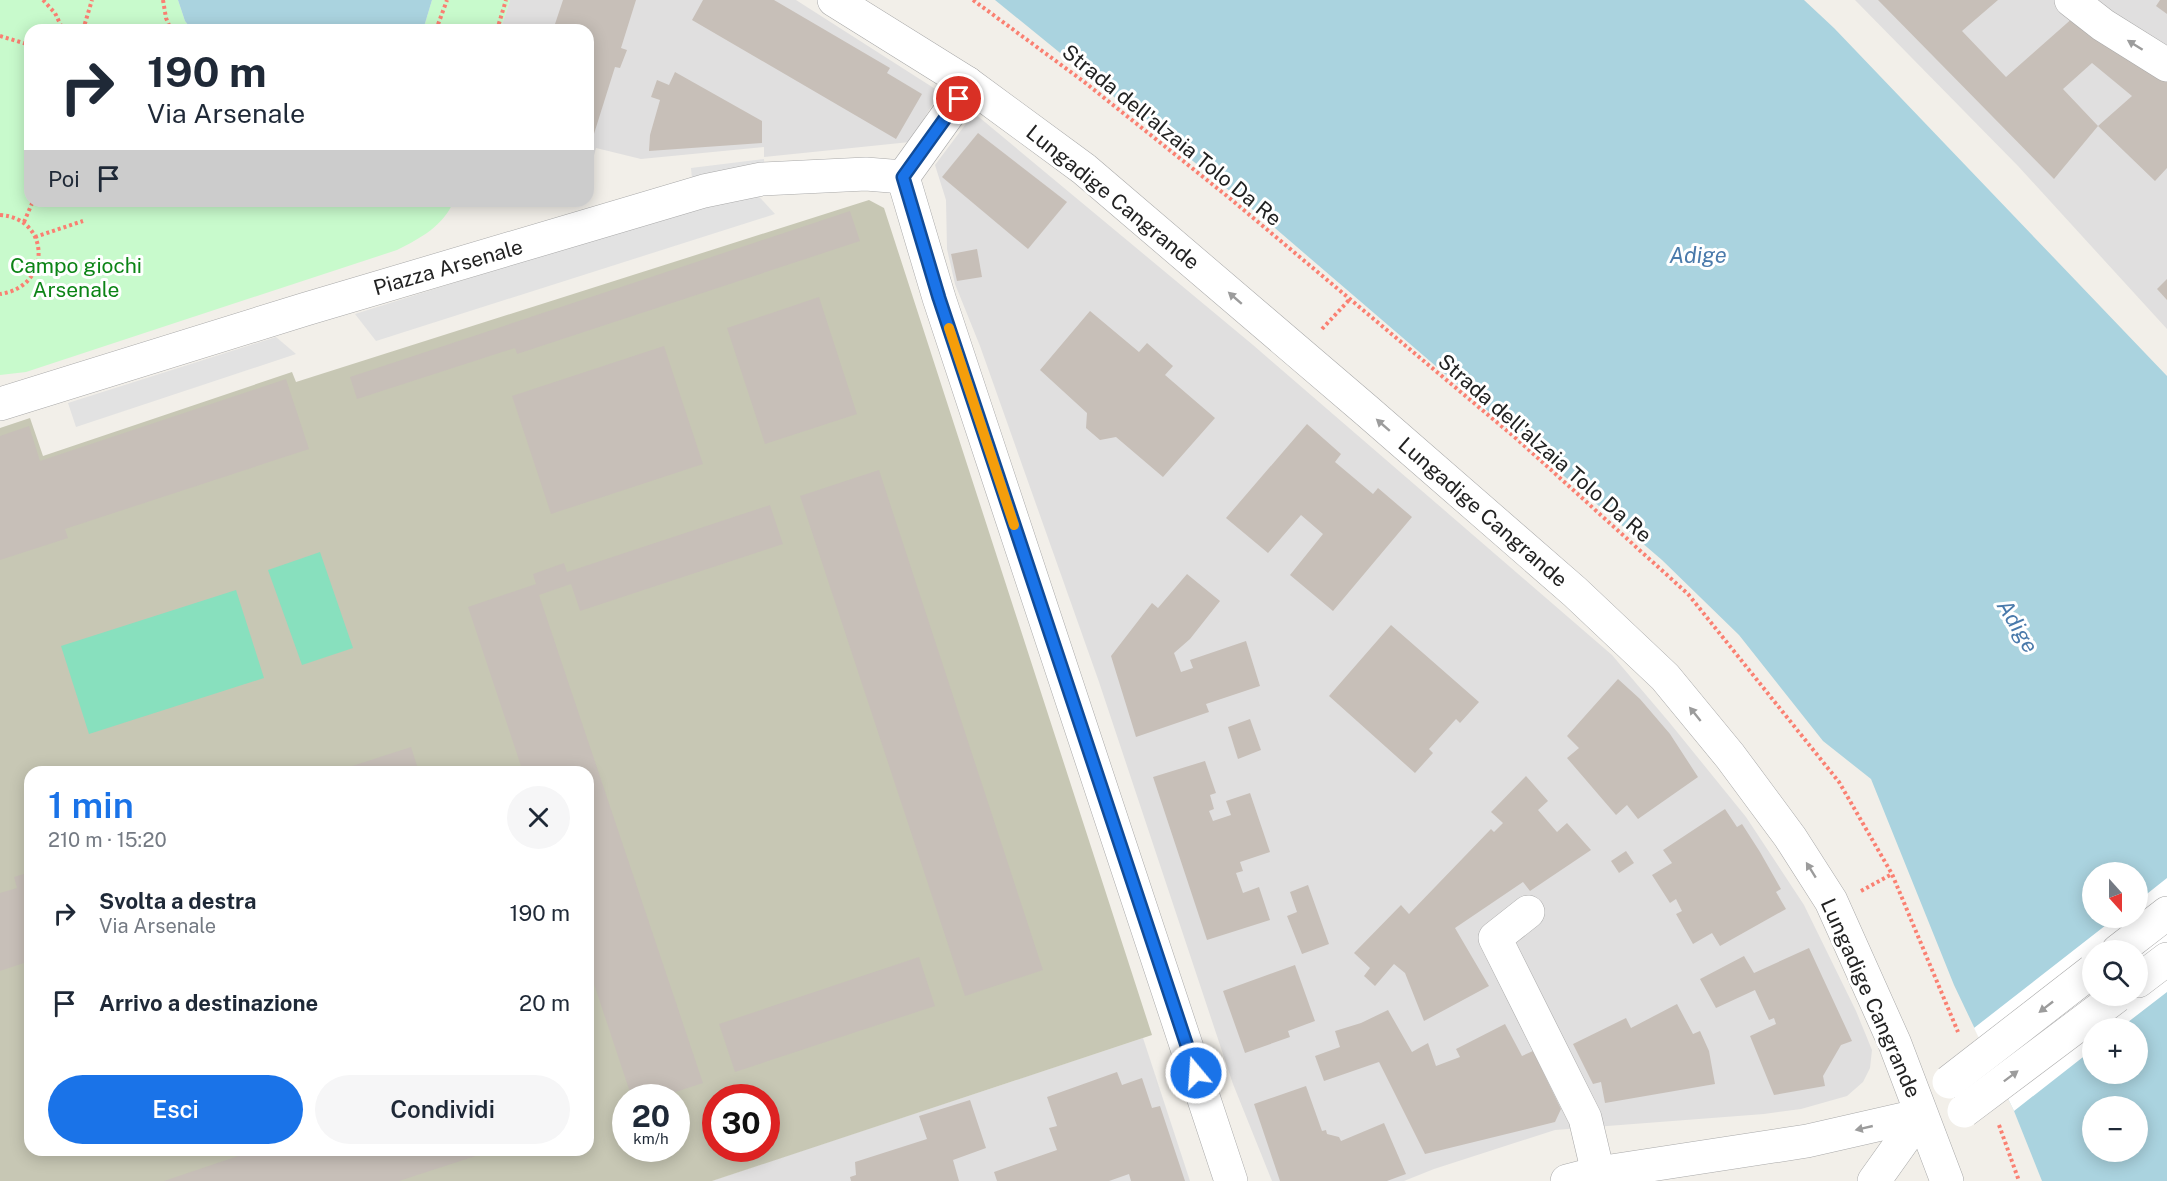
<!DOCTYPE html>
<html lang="it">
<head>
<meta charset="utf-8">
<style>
  body { margin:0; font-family:"Public Sans",sans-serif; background:#f6f6f7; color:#1f2937; height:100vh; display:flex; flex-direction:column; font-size:22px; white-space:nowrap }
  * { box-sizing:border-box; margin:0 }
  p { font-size:20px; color:#747a83 }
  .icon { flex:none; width:33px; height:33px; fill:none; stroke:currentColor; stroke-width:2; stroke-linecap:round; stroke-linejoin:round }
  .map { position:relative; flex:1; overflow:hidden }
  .sheet { position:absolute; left:24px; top:766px; width:570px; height:390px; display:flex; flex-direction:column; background:#fff; border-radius:18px; box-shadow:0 3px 15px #0003 }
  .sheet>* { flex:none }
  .hud { position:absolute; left:24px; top:24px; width:570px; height:183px; border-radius:18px; box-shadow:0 3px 15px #0003; background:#fff; color:#1f2937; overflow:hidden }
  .needle { width:39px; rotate:159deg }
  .controls { position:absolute; left:2082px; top:862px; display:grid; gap:12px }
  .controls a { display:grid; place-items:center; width:66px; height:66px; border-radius:50%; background:#fff; box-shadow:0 3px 15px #0003; font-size:30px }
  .speed { position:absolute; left:612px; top:1084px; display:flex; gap:12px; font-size:30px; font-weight:700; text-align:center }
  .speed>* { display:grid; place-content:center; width:78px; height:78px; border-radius:50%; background:#fff; box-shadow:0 3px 15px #0003; line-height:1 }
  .speed small { font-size:15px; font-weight:400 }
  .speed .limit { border:9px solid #d22; background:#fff; color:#111 }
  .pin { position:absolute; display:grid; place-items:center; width:51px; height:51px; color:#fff; margin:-26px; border:3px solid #fff; border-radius:50%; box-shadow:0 2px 6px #0007 }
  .me { position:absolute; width:66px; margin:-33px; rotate:342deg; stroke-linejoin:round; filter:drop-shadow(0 0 4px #0008) }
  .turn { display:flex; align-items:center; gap:21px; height:126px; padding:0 24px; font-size:27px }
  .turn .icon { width:78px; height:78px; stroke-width:2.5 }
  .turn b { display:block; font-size:42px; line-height:51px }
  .then { display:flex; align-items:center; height:57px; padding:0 24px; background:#0003; gap:12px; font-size:22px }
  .round { display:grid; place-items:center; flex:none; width:63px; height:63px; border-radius:32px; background:#f6f6f7 }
  .headline { display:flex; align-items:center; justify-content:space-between; height:102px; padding:0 24px }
  h1 { font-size:36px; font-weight:600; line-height:45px; color:#1a73e8 }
  .primary-button { display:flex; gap:12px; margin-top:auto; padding:12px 24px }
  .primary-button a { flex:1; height:69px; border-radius:36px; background:#1a73e8; color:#fff; font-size:24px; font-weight:600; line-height:69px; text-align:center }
  .primary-button a+a { background:#f6f6f7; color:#1f2937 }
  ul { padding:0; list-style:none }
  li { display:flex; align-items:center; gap:18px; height:90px; padding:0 24px }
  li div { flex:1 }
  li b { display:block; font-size:22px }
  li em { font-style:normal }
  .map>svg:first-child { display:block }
  .residential { fill:#e0dfdf }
  .construction { fill:#c7c7b4; fill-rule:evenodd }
  .park { fill:#c8facc }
  .pitch { fill:#88e0be }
  .parking { fill:#e2e2e2 }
  .water { fill:#aad3df; fill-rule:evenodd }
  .pier { fill:#fff; fill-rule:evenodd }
  .building { fill:#c7bfb8 }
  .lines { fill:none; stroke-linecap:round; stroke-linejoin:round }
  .minor-casing { stroke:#a9a9a9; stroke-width:34 }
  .tertiary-casing { stroke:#a9a9a9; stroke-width:34 }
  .path { stroke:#fa8072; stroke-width:4; stroke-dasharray:3 3; stroke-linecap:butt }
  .minor { stroke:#fff; stroke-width:33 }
  .tertiary { stroke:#fff; stroke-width:33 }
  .tertiary-bridge-casing { stroke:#a9a9a9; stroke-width:34; stroke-linecap:butt }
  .tertiary-bridge { stroke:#fff; stroke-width:33 }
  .oneway { fill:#9c9c9c }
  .route-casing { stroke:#114b97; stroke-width:15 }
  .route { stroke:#1a73e8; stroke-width:10 }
  .slow { stroke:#f59e0b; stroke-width:10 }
  .labels { text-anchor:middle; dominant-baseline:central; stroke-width:6; stroke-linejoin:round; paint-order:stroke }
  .street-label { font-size:21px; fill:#222; stroke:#fff }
  .park-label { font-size:21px; fill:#0c8416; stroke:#fff }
  .water-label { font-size:22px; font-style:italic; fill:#4a7aab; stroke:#fff }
</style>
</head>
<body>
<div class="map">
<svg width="2167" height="1181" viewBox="0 0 2167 1181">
  <rect width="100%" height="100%" fill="#f2efe9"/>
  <g class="residential">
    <polygon points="510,0 796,0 940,92 910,142 764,157 764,147 641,159 596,148 591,166 588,166 588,30 500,30"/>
    <polygon points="1855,0 2167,0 2167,329 2018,166"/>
    <polygon points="974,113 1253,345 1612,655 1669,722 1746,817 1804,905 1856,1011 1872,1050 1870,1068 1863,1082 1847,1096 1801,1109 1764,1114 1555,1130 1434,1169 1404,1181 1272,1181 1233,1084 1099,682 980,346 955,284 947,249 946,200 935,165"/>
    <polygon points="1143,1038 1190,1181 711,1181"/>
  </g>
  <path class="construction" d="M 869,200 L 884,208 L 1152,1035 L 712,1181 L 0,1181 L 0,428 L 30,418 L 43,456 L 292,372 L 296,382 ZM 30,772 L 588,772 L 588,1150 L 30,1150 ZM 626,1098 L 676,1098 L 676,1149 L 626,1149 ZM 716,1098 L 766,1098 L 766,1149 L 716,1149 Z"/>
  <g class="park">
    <path d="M 0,0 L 178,0 L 185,21 L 192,30 L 30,30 L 30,201 L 454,201 C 443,226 421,238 397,250 L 26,372 L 0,375 Z"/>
    <polygon points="432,0 510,0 500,30 423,30"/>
  </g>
  <g class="pitch">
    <polygon points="320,552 353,648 302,665 268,570"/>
    <polygon points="236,590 264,678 89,734 61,646"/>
  </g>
  <g class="parking">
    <polygon points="764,159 765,170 692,179 691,168"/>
    <polygon points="752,189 775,214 376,341 355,314"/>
    <polygon points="276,337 296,354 76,427 68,403"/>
  </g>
  <g class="water">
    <polygon points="178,0 432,0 423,30 192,30 185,21"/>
    <path d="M 995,0 L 1804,0 L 1834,28 L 2167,376 L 2167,1181 L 2042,1181 L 2014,1111 L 1954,985 L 1871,779 L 1823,741 L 1739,635 L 1662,560 L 1269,223 ZM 2092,873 L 2138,873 L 2138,918 L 2092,918 ZM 2092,951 L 2138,951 L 2138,996 L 2092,996 ZM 2092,1029 L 2138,1029 L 2138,1074 L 2092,1074 ZM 2092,1107 L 2138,1107 L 2138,1152 L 2092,1152 Z"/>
  </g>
  <path class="pier" d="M 2167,878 L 2167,992 L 2119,1029 L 2092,1029 L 2092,1050 L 2014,1111 L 1974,1028 L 2115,918 L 2138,918 L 2138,901 ZM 2092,951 L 2138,951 L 2138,996 L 2092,996 Z"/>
  <g class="building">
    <polygon points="563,0 636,0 621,48 627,50 620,68 615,67 593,137 588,135 588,30 553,30"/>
    <polygon points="703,0 774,0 890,68 887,73 922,94 896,139 692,20"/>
    <polygon points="1878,0 1998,0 1962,31 2006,77 2075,16 2167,78 2167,168 2155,181 2098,126 2132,96 2092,63 2063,89 2098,126 2054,179"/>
    <polygon points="2160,0 2167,0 2167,14 2156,6"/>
    <polygon points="675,72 762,121 762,143 649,151 650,135 660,100 651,97 657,80 669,85"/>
    <polygon points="978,133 1067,202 1028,249 942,177"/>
    <polygon points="850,211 860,241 517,354 515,348 357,399 350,377"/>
    <polygon points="977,249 982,277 957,281 951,254"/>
    <polygon points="2167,279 2167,300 2157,289"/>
    <polygon points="819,297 857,414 765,444 727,328"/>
    <polygon points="1090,311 1139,352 1147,343 1173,366 1165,375 1215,418 1163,477 1116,437 1100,440 1086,428 1087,413 1040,370"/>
    <polygon points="664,346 703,464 551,514 512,396"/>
    <polygon points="286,379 309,449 65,529 68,538 0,560 0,436 29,426 40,461"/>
    <polygon points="1307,424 1341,454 1335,462 1373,494 1378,488 1412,517 1333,611 1290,575 1323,534 1301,515 1268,553 1226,518"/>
    <polygon points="879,470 1043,970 965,996 800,496"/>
    <polygon points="770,505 783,544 580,611 571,584 539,595 703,1083 657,1098 632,1098 588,966 588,772 523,772 468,607 536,584 533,574 564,563 567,572"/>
    <polygon points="1187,574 1220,601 1190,639 1174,653 1181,672 1193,668 1190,660 1246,641 1260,686 1206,704 1209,712 1136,737 1111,656 1152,603 1158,608"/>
    <polygon points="1391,625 1479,702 1460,723 1456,719 1429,749 1433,753 1415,773 1329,696"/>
    <polygon points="1618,679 1640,699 1670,734 1698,777 1638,819 1627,805 1616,815 1567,758 1579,748 1567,736"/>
    <polygon points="1250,719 1261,750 1238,759 1228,727"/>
    <polygon points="411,747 419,772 344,772 343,769"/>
    <polygon points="1205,761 1216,793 1210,795 1214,809 1209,811 1213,821 1231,815 1226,801 1250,793 1270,852 1240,862 1243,871 1236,873 1243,893 1259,887 1270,920 1207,940 1153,777"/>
    <polygon points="1526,776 1548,801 1538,810 1557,832 1567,823 1591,850 1530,891 1523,882 1455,928 1489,986 1424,1021 1405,973 1394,964 1375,986 1364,976 1370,968 1354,953 1401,905 1409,914 1491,829 1494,832 1503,823 1491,812"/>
    <polygon points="1725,809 1737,827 1742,824 1760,852 1781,889 1776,892 1786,909 1720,946 1712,933 1693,944 1676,914 1682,911 1676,899 1670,903 1652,875 1672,863 1663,850"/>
    <polygon points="1626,851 1634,863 1619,873 1611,861"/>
    <polygon points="30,872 30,961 0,971 0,893 17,888 14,877"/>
    <polygon points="1308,885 1329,944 1302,954 1287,916 1297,912 1290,892"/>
    <polygon points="1809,948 1852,1041 1841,1045 1823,1076 1825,1086 1774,1095 1750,1036 1776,1024 1774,1018 1769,1020 1755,990 1716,1008 1700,979 1744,956 1754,973"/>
    <polygon points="919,957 935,1006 735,1072 719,1024"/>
    <polygon points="1295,965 1315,1021 1288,1031 1290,1037 1245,1053 1223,991"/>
    <polygon points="1677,1004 1693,1034 1700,1031 1709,1051 1715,1084 1605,1103 1601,1082 1593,1084 1573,1044 1626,1018 1631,1028"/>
    <polygon points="1388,1010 1412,1052 1428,1043 1436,1066 1460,1057 1456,1049 1505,1024 1522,1056 1533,1051 1561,1109 1555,1122 1425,1154 1379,1062 1324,1081 1315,1056 1340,1047 1335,1031 1361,1023"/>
    <polygon points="1117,1072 1122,1085 1142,1078 1152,1108 1160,1106 1185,1181 1131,1181 1129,1174 1109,1181 997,1181 994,1172 1057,1150 1049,1128 1057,1126 1047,1097"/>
    <polygon points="1306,1086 1322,1131 1326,1130 1327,1134 1339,1137 1341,1141 1384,1123 1406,1174 1387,1181 1280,1181 1254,1104"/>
    <polygon points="970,1100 986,1148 953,1160 959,1181 851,1181 850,1177 856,1175 855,1162 927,1139 919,1116"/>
    <polygon points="256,1150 491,1150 491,1151 399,1181 164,1181"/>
  </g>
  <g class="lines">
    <g class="minor-casing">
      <g id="minor">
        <polyline points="2071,0 2103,25 2167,65"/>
        <polyline points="903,177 939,298 1231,1181"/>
        <polyline points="903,177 959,99 967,83"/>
        <polyline points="0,404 306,309 704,191 762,179 866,174 903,177"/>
        <polyline points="1528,912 1495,938 1585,1118 1598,1173"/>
        <polyline points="1567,1181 1598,1173 1807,1141 1921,1115"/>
        <polyline points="1874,1181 1921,1115"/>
      </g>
    </g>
    <g class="tertiary-casing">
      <g id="tertiary">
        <polyline points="834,0 967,83 1084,169 1366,410 1575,592 1665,677 1730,756 1790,837 1831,901 1895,1044 1947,1181"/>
        <polyline points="2118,951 2167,913"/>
        <polyline points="2138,981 2167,959"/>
      </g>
    </g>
    <g class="path">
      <polyline points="43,0 55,13 63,30"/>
      <polyline points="163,0 166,18 171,30"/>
      <polyline points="973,0 1083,81 1227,196 1518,440 1688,594 1839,782 1892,874 1958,1032"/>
      <polyline points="83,30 92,0"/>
      <polyline points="436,30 447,0"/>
      <polyline points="497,30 506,0"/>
      <polyline points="0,36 30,45"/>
      <path d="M 0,215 C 51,218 52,287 0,294"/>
      <polyline points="24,222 33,201"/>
      <polyline points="35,237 83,221"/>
      <polyline points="1322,329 1350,299"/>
      <polyline points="1861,891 1892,874"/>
      <polyline points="1999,1125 2019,1181"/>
    </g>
    <use href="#minor" class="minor"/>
    <use href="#tertiary" class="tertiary"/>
    <g class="tertiary-bridge-casing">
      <g id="tertiary-bridge">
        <polyline points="1949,1082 2092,971"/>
        <polyline points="1964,1111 2117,996"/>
      </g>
    </g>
    <use href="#tertiary-bridge" class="tertiary-bridge"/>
  </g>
  <defs><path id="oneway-solid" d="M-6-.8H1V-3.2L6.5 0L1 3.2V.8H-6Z" transform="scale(1.5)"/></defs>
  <g class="oneway">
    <use href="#oneway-solid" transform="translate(2135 45) rotate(-148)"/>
    <use href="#oneway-solid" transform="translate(1235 298) rotate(-139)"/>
    <use href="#oneway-solid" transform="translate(1383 425) rotate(-139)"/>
    <use href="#oneway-solid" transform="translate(1695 714) rotate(-129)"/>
    <use href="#oneway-solid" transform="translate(1811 870) rotate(-122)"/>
    <use href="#oneway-solid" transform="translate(2046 1007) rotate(142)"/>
    <use href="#oneway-solid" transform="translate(2011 1076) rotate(-37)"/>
    <use href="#oneway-solid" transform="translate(1864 1128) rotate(167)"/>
  </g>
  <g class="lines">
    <g class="route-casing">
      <polyline id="route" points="959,99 903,177 939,298 1196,1073"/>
    </g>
    <use href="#route" class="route"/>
    <polyline class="slow" points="949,328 1014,525"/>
  </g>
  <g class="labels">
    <g class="street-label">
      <text transform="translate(1172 135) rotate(39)">Strada dell'alzaia Tolo Da Re</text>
      <text transform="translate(1113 197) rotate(39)">Lungadige Cangrande</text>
      <text transform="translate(448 267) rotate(-16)">Piazza Arsenale</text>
      <text transform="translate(1545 448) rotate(41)">Strada dell'alzaia Tolo Da Re</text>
      <text transform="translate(1483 512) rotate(41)">Lungadige Cangrande</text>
      <text transform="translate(1871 998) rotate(66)">Lungadige Cangrande</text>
    </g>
    <g class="park-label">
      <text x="76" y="265">Campo giochi<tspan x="76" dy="24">Arsenale</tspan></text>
    </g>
    <g class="water-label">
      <text x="1698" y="255">Adige</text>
      <text transform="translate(2018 626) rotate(59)">Adige</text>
    </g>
  </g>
</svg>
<div class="controls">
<a><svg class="needle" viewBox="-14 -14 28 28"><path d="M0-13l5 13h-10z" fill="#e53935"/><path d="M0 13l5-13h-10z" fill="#747a83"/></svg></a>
<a><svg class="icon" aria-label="search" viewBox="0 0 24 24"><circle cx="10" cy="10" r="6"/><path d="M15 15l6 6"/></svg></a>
<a>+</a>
<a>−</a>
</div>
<div class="speed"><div>20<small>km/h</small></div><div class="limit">30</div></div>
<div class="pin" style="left:959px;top:99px;background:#d93025"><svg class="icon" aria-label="arrive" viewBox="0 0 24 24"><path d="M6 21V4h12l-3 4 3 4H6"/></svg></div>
<svg class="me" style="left:1196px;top:1073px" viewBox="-20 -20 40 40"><circle r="17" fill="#1a73e8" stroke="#fff" stroke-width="3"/><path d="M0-11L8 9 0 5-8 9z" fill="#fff"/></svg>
<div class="hud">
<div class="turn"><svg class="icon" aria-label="right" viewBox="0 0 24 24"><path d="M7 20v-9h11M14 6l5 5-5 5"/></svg><div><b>190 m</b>Via Arsenale</div></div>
<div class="then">Poi<svg class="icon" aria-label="arrive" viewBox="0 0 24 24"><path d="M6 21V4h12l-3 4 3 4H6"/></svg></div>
</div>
<section class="sheet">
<div class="headline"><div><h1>1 min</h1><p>210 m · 15:20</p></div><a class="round"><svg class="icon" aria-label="close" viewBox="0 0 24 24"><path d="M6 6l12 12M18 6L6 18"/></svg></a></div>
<ul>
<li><svg class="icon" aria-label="right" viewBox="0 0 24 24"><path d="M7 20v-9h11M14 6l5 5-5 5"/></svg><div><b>Svolta a destra</b><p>Via Arsenale</p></div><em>190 m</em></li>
<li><svg class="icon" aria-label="arrive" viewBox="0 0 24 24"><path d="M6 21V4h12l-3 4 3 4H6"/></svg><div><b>Arrivo a destinazione</b></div><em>20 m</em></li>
</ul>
<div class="primary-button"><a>Esci</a><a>Condividi</a></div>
</section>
</div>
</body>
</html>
